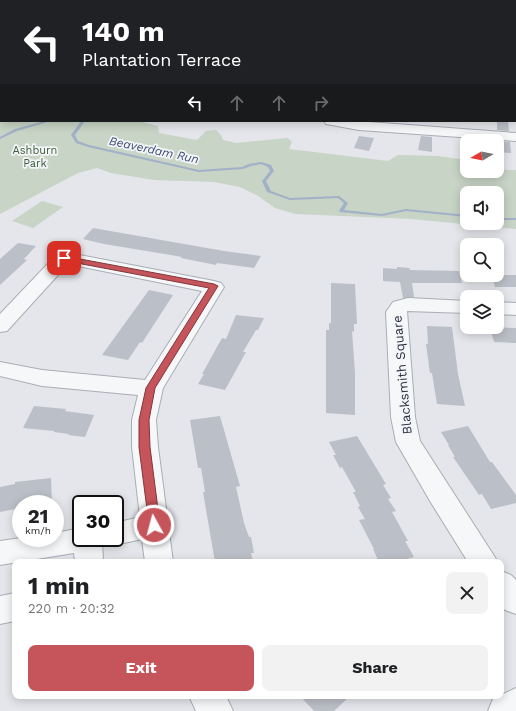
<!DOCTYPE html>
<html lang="en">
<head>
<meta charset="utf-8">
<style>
  body { margin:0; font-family:"Work Sans",sans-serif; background:#f2f2f2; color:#202124; height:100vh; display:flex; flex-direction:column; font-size:15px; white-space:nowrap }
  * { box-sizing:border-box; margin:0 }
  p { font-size:13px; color:#757577 }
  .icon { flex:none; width:22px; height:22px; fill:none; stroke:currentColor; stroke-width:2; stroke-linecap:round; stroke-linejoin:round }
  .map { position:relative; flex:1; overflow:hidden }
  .side { position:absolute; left:12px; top:559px; width:492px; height:140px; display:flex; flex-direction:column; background:#fff; border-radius:8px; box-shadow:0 2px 10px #0003 }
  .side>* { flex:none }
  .guide { position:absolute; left:0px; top:0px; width:516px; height:122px; box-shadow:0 2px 10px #0003; background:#202124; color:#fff; overflow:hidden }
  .needle { width:26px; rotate:260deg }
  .controls { position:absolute; left:460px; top:134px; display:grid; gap:8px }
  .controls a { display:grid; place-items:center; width:44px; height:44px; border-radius:8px; background:#fff; box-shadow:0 2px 10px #0003; font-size:20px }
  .speed { position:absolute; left:12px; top:495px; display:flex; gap:8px; font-size:20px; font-weight:700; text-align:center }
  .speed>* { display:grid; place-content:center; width:52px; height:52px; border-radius:50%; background:#fff; box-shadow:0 2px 10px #0003; line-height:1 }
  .speed small { font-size:10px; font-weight:400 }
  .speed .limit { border:2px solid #111; border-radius:6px; background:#fff; color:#111 }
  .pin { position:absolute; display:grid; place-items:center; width:34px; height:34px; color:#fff; margin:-17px; border-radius:8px; box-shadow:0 2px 6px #0006 }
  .me { position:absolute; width:44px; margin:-22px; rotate:353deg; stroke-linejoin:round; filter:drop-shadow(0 0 3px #0008) }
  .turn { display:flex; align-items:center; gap:14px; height:84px; padding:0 16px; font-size:18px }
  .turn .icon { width:52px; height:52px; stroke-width:2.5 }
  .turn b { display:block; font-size:28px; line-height:34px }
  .lanes { display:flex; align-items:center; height:38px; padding:0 16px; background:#0003; justify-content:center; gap:20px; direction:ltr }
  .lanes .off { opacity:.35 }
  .round { display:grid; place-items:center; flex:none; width:42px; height:42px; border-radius:8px; background:#f2f2f2 }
  .summary { display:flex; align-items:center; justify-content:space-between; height:68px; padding:0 16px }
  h1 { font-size:24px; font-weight:700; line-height:30px }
  .button { display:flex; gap:8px; margin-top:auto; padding:8px 16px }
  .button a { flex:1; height:46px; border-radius:8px; background:#c5545b; color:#fff; font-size:16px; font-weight:700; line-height:46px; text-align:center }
  .button a+a { background:#f2f2f2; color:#202124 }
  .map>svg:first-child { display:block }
  .green { fill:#c8d4c6; fill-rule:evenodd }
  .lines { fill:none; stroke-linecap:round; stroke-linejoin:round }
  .stream { fill:#a2b1c8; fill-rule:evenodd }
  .building { fill:#bbbfc7 }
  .minor-casing { stroke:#a9adb5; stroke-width:2 }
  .minor { fill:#f6f7f9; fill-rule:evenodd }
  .route { fill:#c5545b; stroke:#80373b }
  .labels { text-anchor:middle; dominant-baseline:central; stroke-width:3.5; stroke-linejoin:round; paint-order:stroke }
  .far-park-label { font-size:11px; fill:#3e5d3b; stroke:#f4f5f8 }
  .far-water-label { font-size:12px; font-style:italic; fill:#3a4e73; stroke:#f4f5f8 }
  .street-label { font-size:13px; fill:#2d3342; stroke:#f4f5f8 }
</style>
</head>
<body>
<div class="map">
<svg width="516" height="711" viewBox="0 0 516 711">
  <rect width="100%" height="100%" fill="#e4e6eb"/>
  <g class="green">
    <polygon points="154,0 325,0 155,1"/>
    <path d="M 0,59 L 1,121 L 139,121 L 158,126 L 159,133 L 197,140 L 206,131 L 216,130 L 221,135 L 223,140 L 236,143 L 288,138 L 292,142 L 289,149 L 388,161 L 398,155 L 438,156 L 467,160 L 467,171 L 497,171 L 497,166 L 506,170 L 516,170 L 516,229 L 411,219 L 295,214 L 275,208 L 258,196 L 240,187 L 214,182 L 154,180 L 111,173 L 97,168 L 78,173 L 0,214 ZM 467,193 L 497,193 L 497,223 L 467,223 Z"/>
    <polygon points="42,201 63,207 33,228 12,221"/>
  </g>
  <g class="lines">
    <g class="stream">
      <polygon points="261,0 264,0 262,1 259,1"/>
      <polygon points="45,121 51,121 17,131 0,139 0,137 15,129"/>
      <polygon points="81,121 85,121 75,135 78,141 89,145 199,170 242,167 249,164 261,162 271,165 274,171 266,181 271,191 290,198 339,196 348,203 344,210 382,214 406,209 467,215 467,217 406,211 382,216 340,212 339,211 344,203 338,198 290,200 267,192 262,181 270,171 268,167 261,164 251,166 243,169 199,172 88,147 76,143 71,135"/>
      <rect x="497" y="218" width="19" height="2"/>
    </g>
  </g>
  <g class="building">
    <polygon points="497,121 508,121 509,131 497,130"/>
    <polygon points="359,136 374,138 369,151 354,148"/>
    <polygon points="421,136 432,137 432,152 418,150"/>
    <polygon points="497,141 510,142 511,153 497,152"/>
    <polygon points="93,228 224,251 261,256 254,268 217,263 216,265 181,258 182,257 171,255 104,244 83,239"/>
    <polygon points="18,243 36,246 24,259 27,260 0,285 0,259"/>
    <polygon points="397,267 409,268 410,270 459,271 462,283 412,283 414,297 403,298 400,282 383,281 383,268 397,269"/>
    <polygon points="492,275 516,275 516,287 495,287"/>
    <polygon points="331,283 355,284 357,324 354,324 354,332 352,331 355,373 355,415 326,413 326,330 329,330 329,323 331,323"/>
    <polygon points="149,290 173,295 142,343 140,342 128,360 102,355"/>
    <polygon points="236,315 264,318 258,330 256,330 243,352 246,352 225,390 198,384 204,374 202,374 222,338 226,339"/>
    <polygon points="427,326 452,327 458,374 465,406 437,404 432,373 430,373 426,344 428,344"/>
    <polygon points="490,327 516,328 516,343 494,342"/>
    <polygon points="34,406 66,409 65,411 94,415 85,437 68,435 69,434 54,432 54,431 23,428"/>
    <polygon points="220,416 240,486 236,487 244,523 249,537 251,537 254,553 251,553 253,562 215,562 203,492 205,492 201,468 198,468 190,420"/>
    <polygon points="468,426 490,462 492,462 516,495 516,503 491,509 482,494 479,495 453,457 455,457 448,445 449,445 441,432"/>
    <polygon points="357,436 386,484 383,485 391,498 388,499 396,511 392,512 408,541 405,541 414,557 397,562 379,562 373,549 374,549 359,520 365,519 358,507 360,506 353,492 356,492 342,467 340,468 333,455 336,455 329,442"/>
    <polygon points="51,478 52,503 21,504 21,506 15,508 15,509 0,512 0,487 15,484 15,482"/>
    <polygon points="300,696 350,696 334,711 314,711"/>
  </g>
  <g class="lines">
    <g class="minor-casing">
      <g id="minor">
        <polygon points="100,0 110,0 111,1 101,1"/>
        <polygon points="505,0 515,0 516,1 515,3 515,1"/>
        <rect x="0" y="4" width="1" height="7"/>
        <rect x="0" y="52" width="1" height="8"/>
        <rect x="515" y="77" width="1" height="8"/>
        <polygon points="324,121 355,121 516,133 516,141 359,130 326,124"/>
        <polygon points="64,252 214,281 221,283 224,287 163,388 156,420 158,447 173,562 145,562 142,539 115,545 105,542 103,538 115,538 115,523 140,517 132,447 132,420 138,395 42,386 0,376 0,362 42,370 145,380 202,291 68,264 7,331 0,332 0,314 57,254"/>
        <polygon points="408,298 467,301 467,313 407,311 415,417 420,441 498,562 468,562 430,501 396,442 391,417 386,312 393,302"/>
        <polygon points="497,302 516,303 516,315 497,314"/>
        <polygon points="81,528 81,538 102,538 103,562 75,562 74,553 0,565 0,541 21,538 55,538 55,533"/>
        <polygon points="501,571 511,575 516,580 516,614 505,610 501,605"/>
        <polygon points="15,593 15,621 0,624 0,596"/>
        <polygon points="516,688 516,711 488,711 493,699"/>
        <polygon points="189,696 226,696 233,711 196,711"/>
      </g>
    </g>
    <use href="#minor" class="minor"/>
  </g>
  <polygon class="route" points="64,256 214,284 218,286 155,388 149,420 150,447 160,525 159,528 154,530 150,528 149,525 139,447 139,420 146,388 209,288 61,260 61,257"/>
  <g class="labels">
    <g class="far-park-label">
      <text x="35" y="150">Ashburn<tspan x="35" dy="13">Park</tspan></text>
    </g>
    <g class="far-water-label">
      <text transform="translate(154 150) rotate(12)">Beaverdam Run</text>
    </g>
    <g class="street-label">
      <text transform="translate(402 375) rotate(-95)">Blacksmith Square</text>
    </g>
  </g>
</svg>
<div class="controls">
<a><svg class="needle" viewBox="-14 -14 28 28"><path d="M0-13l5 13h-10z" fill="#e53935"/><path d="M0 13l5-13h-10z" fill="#757577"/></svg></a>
<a><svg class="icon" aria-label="sound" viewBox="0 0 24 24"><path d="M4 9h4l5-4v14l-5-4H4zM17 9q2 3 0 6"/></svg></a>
<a><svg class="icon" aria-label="search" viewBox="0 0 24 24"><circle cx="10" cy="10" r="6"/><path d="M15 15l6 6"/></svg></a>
<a><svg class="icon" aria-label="layers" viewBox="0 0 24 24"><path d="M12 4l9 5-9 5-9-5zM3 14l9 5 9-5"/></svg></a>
</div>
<div class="speed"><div>21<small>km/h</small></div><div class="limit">30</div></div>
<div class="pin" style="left:64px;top:258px;background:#d93025"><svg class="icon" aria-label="arrive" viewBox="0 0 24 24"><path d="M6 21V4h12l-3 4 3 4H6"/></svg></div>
<svg class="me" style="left:154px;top:525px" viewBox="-20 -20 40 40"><circle r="17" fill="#c5545b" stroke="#fff" stroke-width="3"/><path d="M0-11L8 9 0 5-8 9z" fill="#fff"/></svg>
<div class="guide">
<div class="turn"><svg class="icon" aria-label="left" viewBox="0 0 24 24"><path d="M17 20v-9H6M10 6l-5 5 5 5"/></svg><div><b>140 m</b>Plantation Terrace</div></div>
<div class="lanes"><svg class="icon" aria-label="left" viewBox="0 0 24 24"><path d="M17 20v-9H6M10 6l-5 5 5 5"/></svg><svg class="icon off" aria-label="ahead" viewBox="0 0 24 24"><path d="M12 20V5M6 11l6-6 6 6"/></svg><svg class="icon off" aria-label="ahead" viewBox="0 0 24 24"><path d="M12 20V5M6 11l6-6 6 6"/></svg><svg class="icon off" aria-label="right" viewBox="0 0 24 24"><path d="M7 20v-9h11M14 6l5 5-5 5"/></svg></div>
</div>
<section class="side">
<div class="summary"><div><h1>1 min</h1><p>220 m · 20:32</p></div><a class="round"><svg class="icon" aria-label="close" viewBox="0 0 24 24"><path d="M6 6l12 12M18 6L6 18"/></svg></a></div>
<div class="button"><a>Exit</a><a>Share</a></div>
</section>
</div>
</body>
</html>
